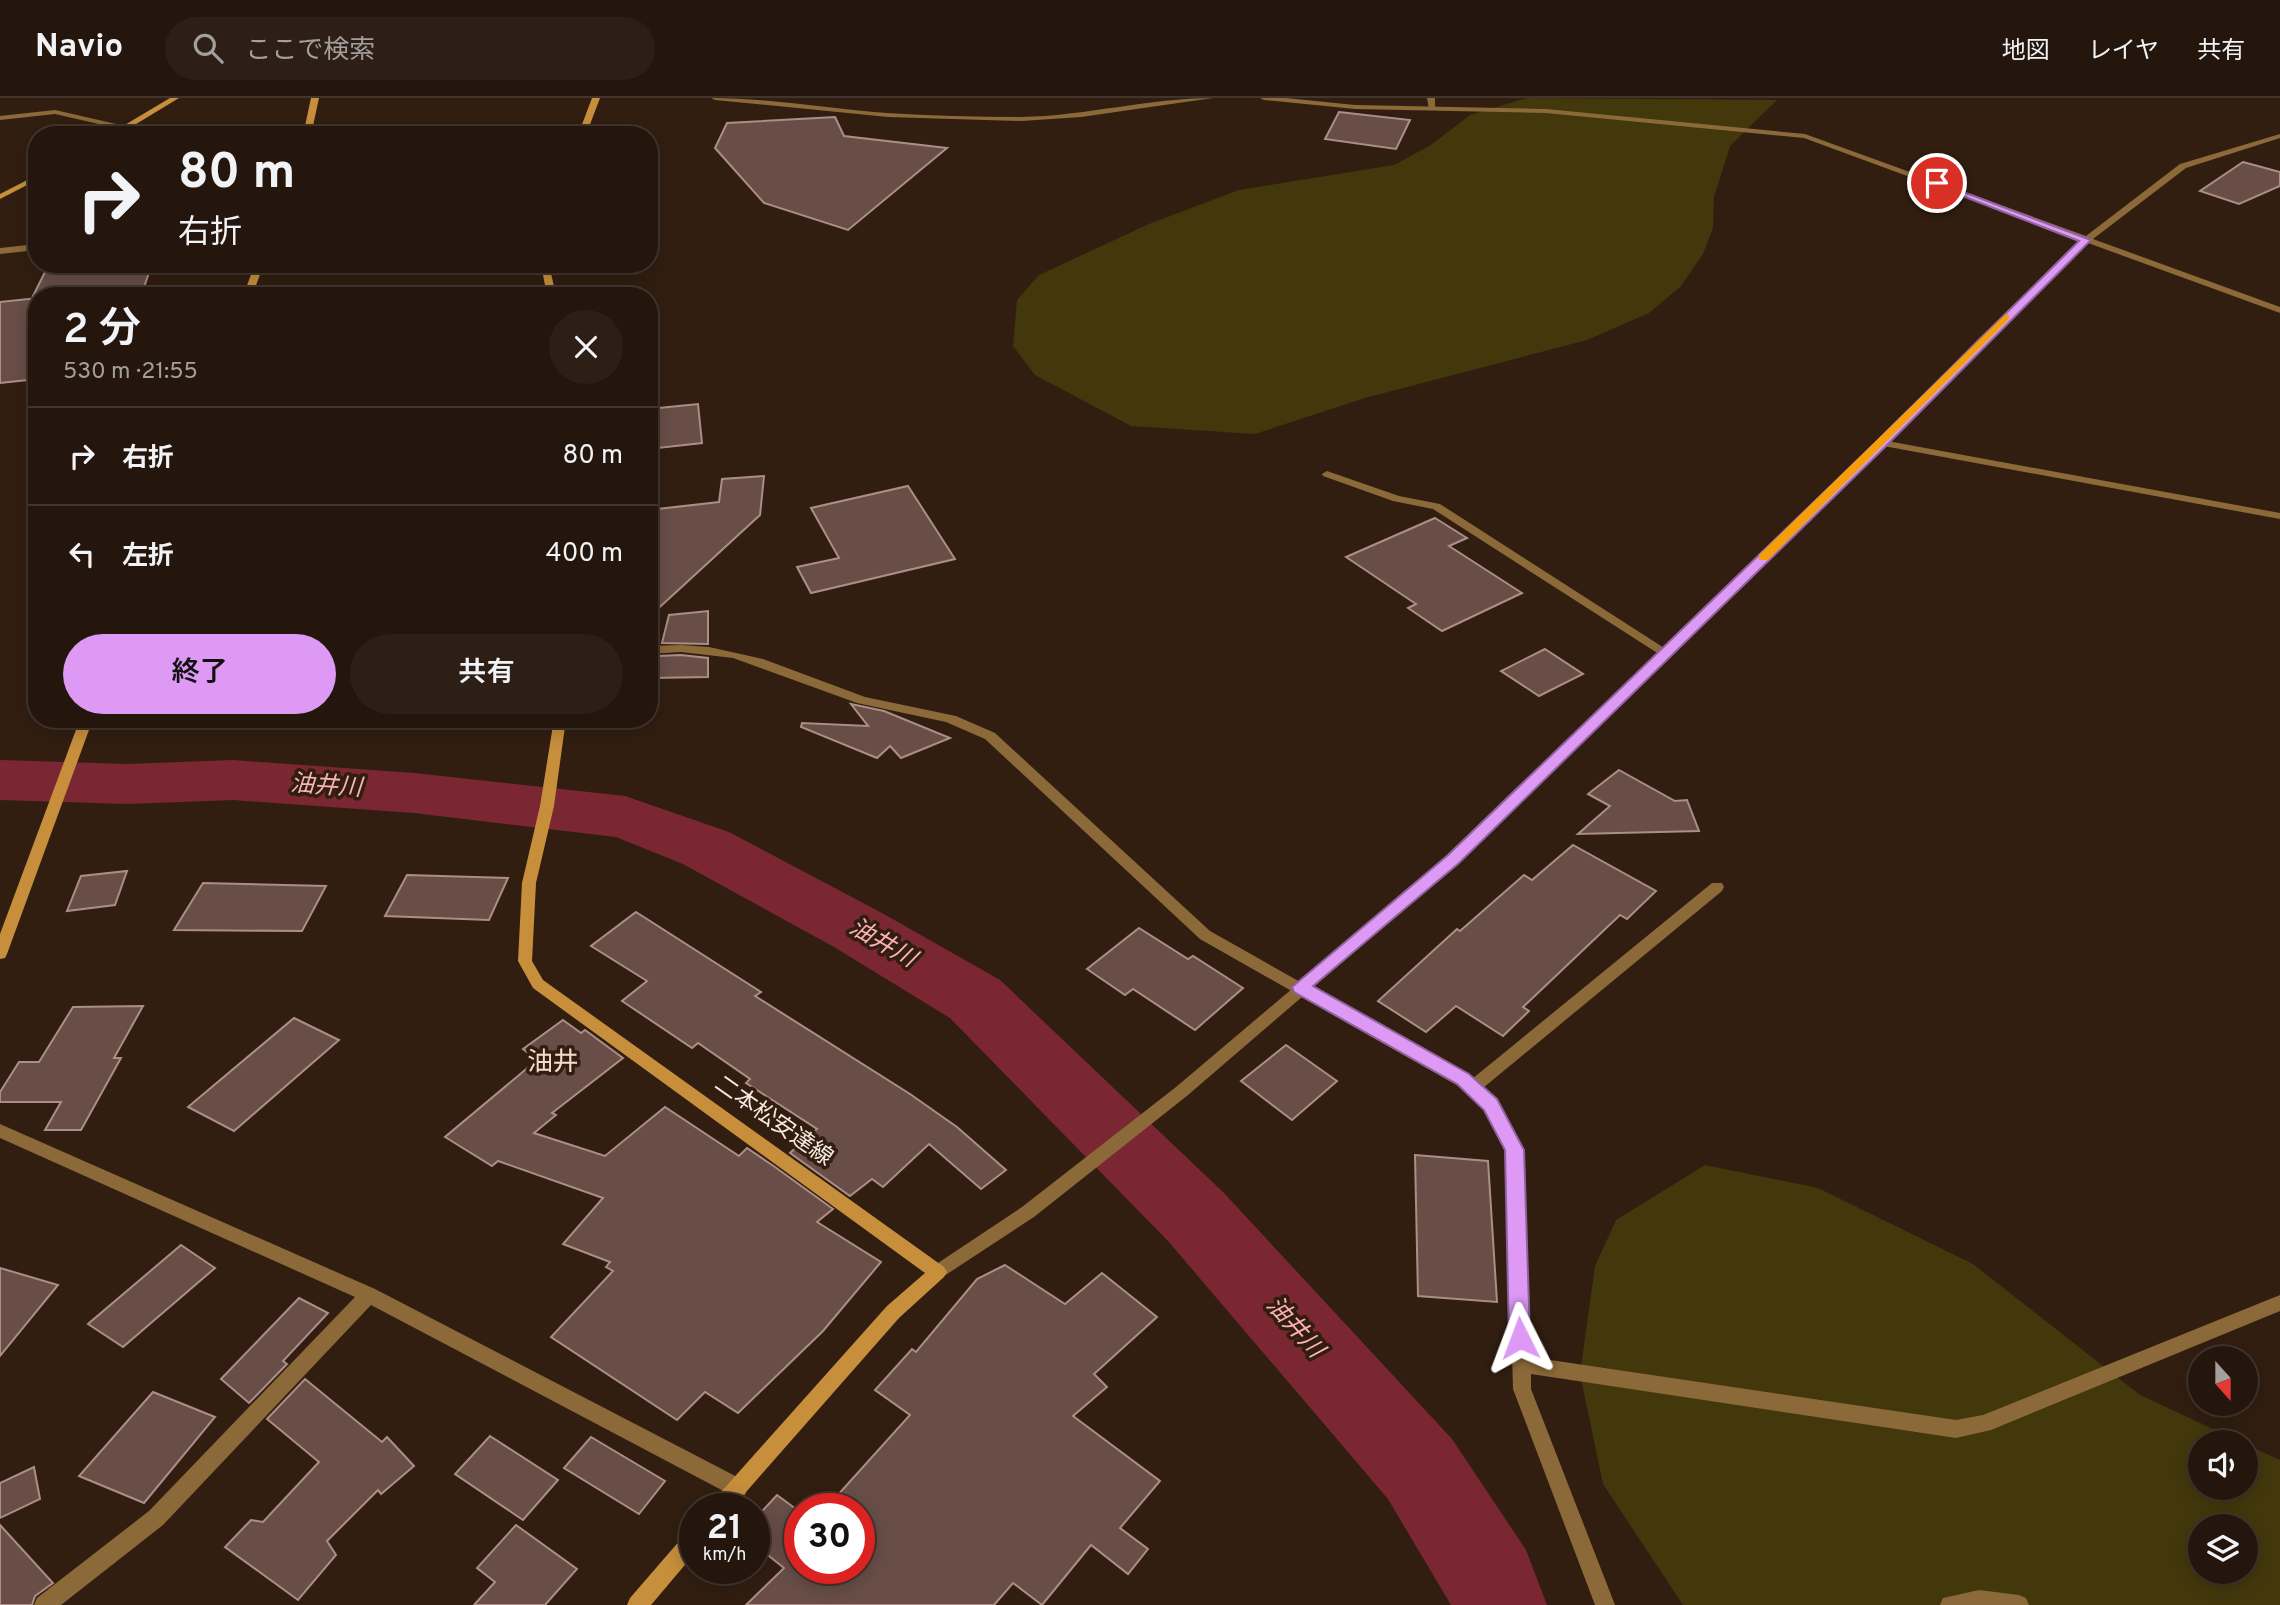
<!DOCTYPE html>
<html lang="ja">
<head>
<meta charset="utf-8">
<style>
  body { margin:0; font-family:Overpass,"Noto Sans JP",sans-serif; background:#2d1f16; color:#f1f3f6; height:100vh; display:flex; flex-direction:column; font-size:26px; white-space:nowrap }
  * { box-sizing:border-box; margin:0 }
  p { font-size:23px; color:#a39f9d }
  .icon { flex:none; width:38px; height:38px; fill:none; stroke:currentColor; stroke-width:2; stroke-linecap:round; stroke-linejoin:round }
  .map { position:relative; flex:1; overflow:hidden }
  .side { position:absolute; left:28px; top:189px; width:630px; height:441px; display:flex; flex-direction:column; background:#25160d; border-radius:28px; box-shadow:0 4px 18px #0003,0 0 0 2px #42352e }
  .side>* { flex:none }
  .hud { position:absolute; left:28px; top:28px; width:630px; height:147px; border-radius:28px; box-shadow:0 4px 18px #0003,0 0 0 2px #42352e; background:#25160d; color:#f1f3f6; overflow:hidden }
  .needle { width:46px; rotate:159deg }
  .controls { position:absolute; left:2188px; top:1248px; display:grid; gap:14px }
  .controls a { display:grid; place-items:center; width:70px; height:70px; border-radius:50%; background:#25160d; box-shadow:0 4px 18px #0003,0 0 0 2px #42352e; font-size:35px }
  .speed { position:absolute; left:679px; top:1395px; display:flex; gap:14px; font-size:35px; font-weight:700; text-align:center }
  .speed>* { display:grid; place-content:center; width:91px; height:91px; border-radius:50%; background:#25160d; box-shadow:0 4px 18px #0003,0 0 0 2px #42352e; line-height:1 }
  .speed small { font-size:18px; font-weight:400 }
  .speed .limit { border:10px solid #d22; background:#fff; color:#111 }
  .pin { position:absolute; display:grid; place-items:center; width:60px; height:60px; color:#fff; margin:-30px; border:4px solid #fff; border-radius:50%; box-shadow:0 2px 7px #0007 }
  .me { position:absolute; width:77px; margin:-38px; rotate:357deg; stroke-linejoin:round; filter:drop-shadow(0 0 5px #0008) }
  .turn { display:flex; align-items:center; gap:24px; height:147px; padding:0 35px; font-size:32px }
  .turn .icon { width:91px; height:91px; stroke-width:2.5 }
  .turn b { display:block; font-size:49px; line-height:60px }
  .round { display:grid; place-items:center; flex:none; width:74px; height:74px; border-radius:37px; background:#2d1f16 }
  .overview { display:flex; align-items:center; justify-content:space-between; height:119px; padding:0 35px }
  h1 { font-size:42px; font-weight:600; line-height:52px }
  .primary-button { display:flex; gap:14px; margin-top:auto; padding:14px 35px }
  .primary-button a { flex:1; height:80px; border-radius:42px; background:#dd99f3; color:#111; font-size:28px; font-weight:600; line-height:80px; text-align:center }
  .primary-button a+a { background:#2d1f16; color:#f1f3f6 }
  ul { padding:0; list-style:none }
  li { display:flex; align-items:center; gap:21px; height:98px; padding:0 35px; border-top:2px solid #42352e }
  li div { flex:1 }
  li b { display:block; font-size:26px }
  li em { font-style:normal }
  header { display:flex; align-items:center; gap:42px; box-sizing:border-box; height:98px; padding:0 35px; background:#25160d; border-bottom:2px solid #42352e }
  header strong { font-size:33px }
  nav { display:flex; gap:38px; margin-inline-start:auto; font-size:24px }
  .search { width:490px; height:63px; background:#2d1f16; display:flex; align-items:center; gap:18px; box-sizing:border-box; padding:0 24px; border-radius:38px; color:#a39f9d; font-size:26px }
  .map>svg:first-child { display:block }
  .green { fill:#43370c; fill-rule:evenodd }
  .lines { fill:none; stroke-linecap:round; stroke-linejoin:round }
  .river { fill:#7b2733; fill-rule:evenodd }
  .building { fill:#684e47; stroke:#ac8e87; stroke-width:2 }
  .minor { fill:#8b6938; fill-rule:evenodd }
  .tertiary { fill:#8b6938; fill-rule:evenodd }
  .secondary { fill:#c78f3c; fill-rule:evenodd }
  .route { fill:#dd99f3; stroke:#90639e; stroke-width:2 }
  .slow { fill:#f59e0b }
  .labels { text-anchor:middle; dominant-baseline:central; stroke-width:7; stroke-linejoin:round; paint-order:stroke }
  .street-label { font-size:23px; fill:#f8eae1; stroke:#311e11 }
  .water-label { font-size:24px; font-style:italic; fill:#fcb1b5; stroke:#311e11 }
  .quarter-label { font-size:26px; fill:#f6dbca; stroke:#311e11 }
</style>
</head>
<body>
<header>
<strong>Navio</strong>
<div class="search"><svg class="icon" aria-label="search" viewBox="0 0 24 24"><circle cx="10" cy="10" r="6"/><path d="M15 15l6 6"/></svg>ここで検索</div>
<nav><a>地図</a><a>レイヤ</a><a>共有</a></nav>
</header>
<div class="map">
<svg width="2280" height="1507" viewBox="0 0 2280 1507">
  <rect width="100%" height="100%" fill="#311e11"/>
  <g class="green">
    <polygon points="1527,0 1777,2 1730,48 1714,99 1713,130 1703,156 1681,188 1649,215 1587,242 1365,300 1255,336 1131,328 1035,277 1013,248 1017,202 1039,177 1149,126 1239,92 1394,67 1431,47 1470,17"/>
    <path d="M 1705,1067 L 1818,1090 L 1973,1166 L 2140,1297 L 2241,1344 L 2200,1344 L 2200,1390 L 2245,1390 L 2245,1346 L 2280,1362 L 2280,1507 L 1683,1507 L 1603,1386 L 1580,1276 L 1595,1168 L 1616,1122 ZM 2200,1428 L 2245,1428 L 2245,1474 L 2200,1474 Z"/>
  </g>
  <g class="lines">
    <polygon class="river" points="0,662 128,666 233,662 414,675 625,698 729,734 882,815 1000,882 1224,1095 1452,1341 1526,1452 1547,1507 1451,1507 1388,1401 1168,1143 950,920 834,849 683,766 616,739 414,715 233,702 128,706 0,702"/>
  </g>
  <g class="building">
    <polygon points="1339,14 1410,22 1396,51 1325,41"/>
    <polygon points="835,19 844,38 947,50 848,132 764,105 715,50 727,25"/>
    <polygon points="2243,64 2280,74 2280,88 2239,106 2200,93"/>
    <polygon points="80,166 152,166 141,198 33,198 47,170"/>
    <polygon points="37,200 37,281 0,285 0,204"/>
    <polygon points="698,306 702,345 649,351 649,311"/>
    <polygon points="764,378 760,417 649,519 649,412 719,404 722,381"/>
    <polygon points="908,388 955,461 811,495 797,469 839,460 811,410"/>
    <polygon points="1435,420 1467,440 1449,448 1522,495 1442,533 1408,510 1416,506 1346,459"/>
    <polygon points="708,513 708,546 662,545 669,517"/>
    <polygon points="1545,551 1583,576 1539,598 1501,573"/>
    <polygon points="681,557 708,560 708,579 652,580 658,558"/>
    <polygon points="851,606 884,613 950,640 901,660 890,648 877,660 801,629 802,625 868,628"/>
    <polygon points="1619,672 1675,703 1687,702 1699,733 1578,736 1610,708 1588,696"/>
    <polygon points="1573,747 1656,793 1627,821 1620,817 1523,909 1529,913 1503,938 1456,908 1426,934 1378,903 1457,831 1460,833 1524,777 1532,782"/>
    <polygon points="127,773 115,807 67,813 81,778"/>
    <polygon points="407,777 508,780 489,822 385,818"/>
    <polygon points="203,785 326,788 302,833 174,832"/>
    <polygon points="636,814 761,894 755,898 910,996 957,1029 1006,1072 981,1091 929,1046 883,1089 872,1081 850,1098 790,1055 817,1031 746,985 750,981 698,945 692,950 622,903 647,883 591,848"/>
    <polygon points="1139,830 1188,861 1193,858 1243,890 1195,932 1133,891 1125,897 1087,871"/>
    <polygon points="143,908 114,960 121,960 81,1032 45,1032 61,1004 0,1004 0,994 19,964 39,964 73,909"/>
    <polygon points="294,920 339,942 234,1033 188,1009"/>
    <polygon points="563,922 581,935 585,932 623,960 552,1015 556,1017 534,1035 605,1058 665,1009 739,1058 747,1050 775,1069 833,1111 817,1124 881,1164 823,1233 738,1315 705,1294 677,1322 551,1239 613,1173 606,1169 610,1164 563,1146 603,1100 498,1063 492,1068 445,1039 537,962 523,951"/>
    <polygon points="1286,947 1337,983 1292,1022 1241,983"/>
    <polygon points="1415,1057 1488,1063 1497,1204 1418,1198"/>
    <polygon points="181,1147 215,1170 123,1249 88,1226"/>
    <polygon points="1005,1167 1065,1206 1102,1175 1157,1219 1094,1276 1107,1289 1073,1318 1160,1383 1120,1430 1148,1451 1128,1476 1091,1447 1042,1507 1013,1485 994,1507 746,1507 784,1470 754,1446 754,1422 777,1397 800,1414 800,1470 859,1470 859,1410 826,1410 910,1317 875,1292 912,1251 916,1254 977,1181"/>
    <polygon points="0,1170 58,1187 0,1258"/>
    <polygon points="299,1200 328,1215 283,1263 287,1266 249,1305 221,1281"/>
    <polygon points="305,1281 382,1344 387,1339 414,1368 381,1396 378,1392 327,1443 336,1457 298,1502 225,1449 251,1422 263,1424 319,1364 267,1321"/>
    <polygon points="153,1294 215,1319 144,1405 79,1378"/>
    <polygon points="490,1338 558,1382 523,1422 455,1376"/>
    <polygon points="591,1339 665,1383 639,1416 564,1370"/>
    <polygon points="34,1369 40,1401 0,1420 0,1385"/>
    <polygon points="0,1427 53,1485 35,1498 32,1507 0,1507"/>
    <polygon points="516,1427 577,1471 545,1507 474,1507 495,1484 477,1470"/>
  </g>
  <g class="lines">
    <g class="minor">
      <path d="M 711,0 C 770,0 829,11 887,15 C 931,18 977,19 1021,19 C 1085,18 1149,0 1213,0 L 1081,19 L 1022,23 L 888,19 L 715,2 Z"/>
      <polygon points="1427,0 1435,0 1435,11 1429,11"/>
      <polygon points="55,12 125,28 129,30 125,32 55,16 0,22 0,18"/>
      <polygon points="37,146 37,152 0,156 0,150"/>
      <polygon points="1882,342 2280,415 2280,421 1878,347 1878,343"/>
      <polygon points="1327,373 1399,398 1440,406 1672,555 1670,558 1662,558 1433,411 1393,403 1323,378 1322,376"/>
      <polygon points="681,547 709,549 763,561 865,599 956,618 995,635 1210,833 1472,981 1712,785 1722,785 1724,789 1722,793 1483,990 1496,1002 1522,1052 1530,1259 1956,1322 1983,1317 2280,1197 2280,1213 1991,1332 1956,1340 1531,1276 1531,1291 1615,1507 1595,1507 1513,1291 1506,1052 1484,1012 1467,993 1200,841 985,641 946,624 857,605 733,560 681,554 649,556 649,548"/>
      <polygon points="0,1026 375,1191 745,1383 748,1390 745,1397 738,1399 731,1397 371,1207 163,1427 61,1507 34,1507 37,1500 149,1413 355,1199 0,1040"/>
      <polygon points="1979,1492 2019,1497 2026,1500 2029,1507 1940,1507 1943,1500"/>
    </g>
    <polygon class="tertiary" points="1260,0 1286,0 1355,7 1546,11 1805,36 2086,138 2180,66 2280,36 2280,40 2186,70 2093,141 2280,209 2280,215 2088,145 1983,246 1883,350 1459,764 1188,997 1034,1119 938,1182 932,1179 929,1174 932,1169 1022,1109 1176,989 1449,758 1875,346 1977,242 2081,142 1804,40 1546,15 1355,11 1264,2"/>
    <g class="secondary">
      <polygon points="170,0 179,0 118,37 108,37"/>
      <polygon points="311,0 319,0 311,37 303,37"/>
      <polygon points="592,0 600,0 586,37 578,37"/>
      <polygon points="37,77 37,82 0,101 0,96"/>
      <polygon points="255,166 264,166 252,198 243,198"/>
      <polygon points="541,166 549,166 556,198 547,198"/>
      <polygon points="80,621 93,621 7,856 5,860 0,861 0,836"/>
      <polygon points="554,621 566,621 554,708 536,785 532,863 543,882 944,1169 947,1174 944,1179 899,1220 732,1410 710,1410 713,1403 887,1208 925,1175 533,890 518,863 522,785 540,708"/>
      <polygon points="695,1430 695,1455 651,1507 627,1507 630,1500 688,1433"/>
    </g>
  </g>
  <polygon class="route" points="1934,83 2091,142 1883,351 1459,765 1313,888 1469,976 1497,1001 1524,1052 1530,1240 1527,1246 1520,1249 1512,1246 1509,1240 1505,1052 1484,1012 1457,986 1294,894 1292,889 1448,757 1874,346 2079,143 1934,87"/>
  <polygon class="slow" points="2006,216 2009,217 2009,221 1768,462 1759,462 1759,457"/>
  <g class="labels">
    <g class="street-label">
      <text transform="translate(773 1024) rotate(35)">二本松安達線</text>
    </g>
    <g class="water-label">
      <text transform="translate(326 689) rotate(4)">油井川</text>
      <text transform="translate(882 846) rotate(30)">油井川</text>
      <text transform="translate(1294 1230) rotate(48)">油井川</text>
    </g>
    <g class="quarter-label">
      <text x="553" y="965">油井</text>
    </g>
  </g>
</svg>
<div class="controls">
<a><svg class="needle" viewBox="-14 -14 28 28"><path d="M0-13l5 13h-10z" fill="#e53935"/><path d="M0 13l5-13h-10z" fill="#a39f9d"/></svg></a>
<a><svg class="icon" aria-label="sound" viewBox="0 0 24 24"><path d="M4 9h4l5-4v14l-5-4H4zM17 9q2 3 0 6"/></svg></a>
<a><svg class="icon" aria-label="layers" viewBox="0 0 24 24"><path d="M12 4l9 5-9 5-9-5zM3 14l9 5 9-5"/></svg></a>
</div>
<div class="speed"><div>21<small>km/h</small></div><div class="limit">30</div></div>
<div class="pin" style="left:1937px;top:85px;background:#d93025"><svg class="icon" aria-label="arrive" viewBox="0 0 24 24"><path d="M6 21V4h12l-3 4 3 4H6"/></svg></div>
<svg class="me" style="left:1520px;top:1240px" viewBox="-20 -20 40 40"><path d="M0-17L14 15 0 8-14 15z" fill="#dd99f3" stroke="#fff" stroke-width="4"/></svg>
<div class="hud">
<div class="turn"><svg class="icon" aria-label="right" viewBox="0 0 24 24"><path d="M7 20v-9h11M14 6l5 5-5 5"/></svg><div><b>80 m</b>右折</div></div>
</div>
<section class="side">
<div class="overview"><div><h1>2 分</h1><p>530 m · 21:55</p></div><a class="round"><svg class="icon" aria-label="close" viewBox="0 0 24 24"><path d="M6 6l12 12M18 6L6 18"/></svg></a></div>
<ul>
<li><svg class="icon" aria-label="right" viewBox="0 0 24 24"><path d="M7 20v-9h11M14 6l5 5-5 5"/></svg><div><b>右折</b></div><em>80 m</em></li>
<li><svg class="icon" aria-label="left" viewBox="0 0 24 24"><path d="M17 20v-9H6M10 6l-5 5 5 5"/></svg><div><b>左折</b></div><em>400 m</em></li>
</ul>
<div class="primary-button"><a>終了</a><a>共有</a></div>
</section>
</div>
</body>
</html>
